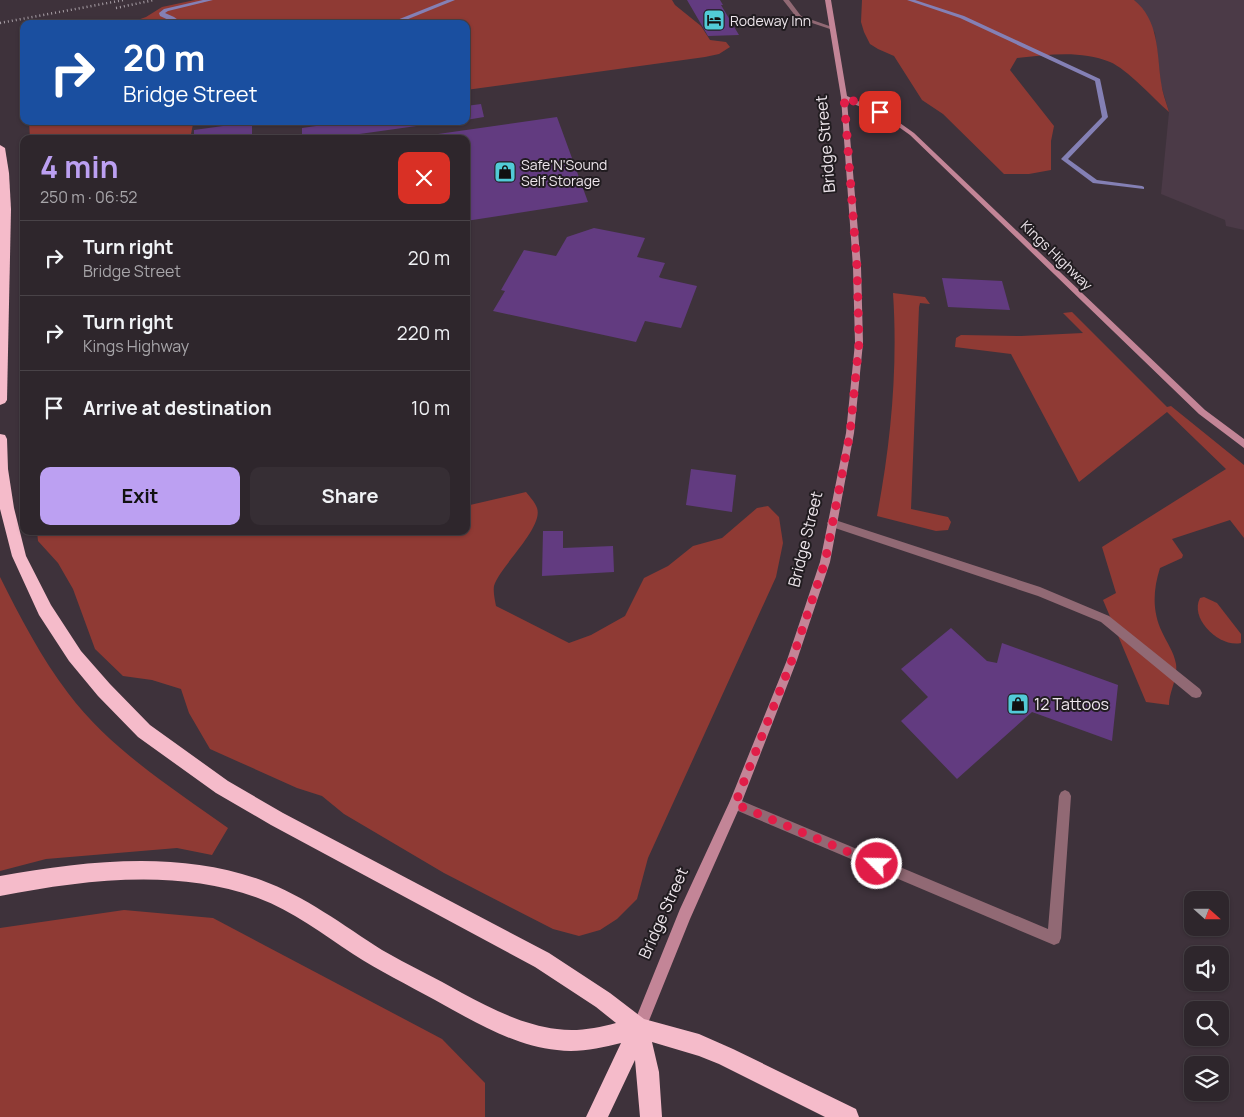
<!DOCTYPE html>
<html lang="en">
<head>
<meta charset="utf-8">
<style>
  body { margin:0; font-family:Manrope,sans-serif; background:#362e34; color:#f1f3f6; height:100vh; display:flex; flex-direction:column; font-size:19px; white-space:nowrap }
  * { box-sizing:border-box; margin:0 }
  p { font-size:16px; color:#a7a5a9 }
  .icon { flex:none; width:28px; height:28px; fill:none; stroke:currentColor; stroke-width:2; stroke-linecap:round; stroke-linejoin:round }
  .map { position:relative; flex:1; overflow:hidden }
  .panel { position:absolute; left:20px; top:135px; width:450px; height:400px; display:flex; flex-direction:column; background:#2e262c; border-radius:10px; box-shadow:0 1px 4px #0004,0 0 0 1px #494348 }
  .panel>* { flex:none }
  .guide { position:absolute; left:20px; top:20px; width:450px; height:105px; border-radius:10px; box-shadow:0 1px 4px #0004,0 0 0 1px #494348; background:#1a4fa0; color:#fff; overflow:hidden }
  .needle { width:32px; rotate:111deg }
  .controls { position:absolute; left:1184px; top:891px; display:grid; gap:10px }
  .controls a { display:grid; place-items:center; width:45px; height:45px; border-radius:10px; background:#2e262c; box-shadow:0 1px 4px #0004,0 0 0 1px #494348; font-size:25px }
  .pin { position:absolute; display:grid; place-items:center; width:42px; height:42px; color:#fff; margin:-21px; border-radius:10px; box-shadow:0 2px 8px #0006 }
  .me { position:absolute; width:55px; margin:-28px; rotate:293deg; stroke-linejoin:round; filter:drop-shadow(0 0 4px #0008) }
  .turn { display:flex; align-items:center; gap:18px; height:105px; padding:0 20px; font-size:22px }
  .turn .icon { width:65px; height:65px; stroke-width:2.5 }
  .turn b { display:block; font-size:35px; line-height:42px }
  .round { display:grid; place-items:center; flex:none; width:52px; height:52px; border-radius:10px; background:#362e34 }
  .summary { display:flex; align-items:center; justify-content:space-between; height:85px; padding:0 20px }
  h1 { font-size:30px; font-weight:700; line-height:38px; color:#bca0f2 }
  .cta { display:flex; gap:10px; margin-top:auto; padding:10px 20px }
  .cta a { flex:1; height:58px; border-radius:10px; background:#bca0f2; color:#111; font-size:20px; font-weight:700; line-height:58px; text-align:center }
  .cta a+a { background:#362e34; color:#f1f3f6 }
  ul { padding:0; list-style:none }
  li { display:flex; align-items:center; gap:15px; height:75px; padding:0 20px; border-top:1px solid #494348 }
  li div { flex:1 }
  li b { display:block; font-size:19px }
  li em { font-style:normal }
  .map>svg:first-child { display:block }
  .built { fill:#4b3a47 }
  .green { fill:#8f3a34 }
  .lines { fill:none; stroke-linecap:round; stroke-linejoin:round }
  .stream { fill:#8480b5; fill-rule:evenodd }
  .building { fill:#623b80 }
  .lane { fill:#916974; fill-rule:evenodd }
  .street { fill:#916974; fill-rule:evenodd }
  .secondary { fill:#c38597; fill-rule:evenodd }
  .highway { fill:#f5bbca; fill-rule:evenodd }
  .rail { stroke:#a89fa6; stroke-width:2.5; stroke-dasharray:1 3; stroke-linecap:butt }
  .route { stroke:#e11d48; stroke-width:9; stroke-dasharray:0 16.2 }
  .labels { text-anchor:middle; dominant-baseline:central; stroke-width:4; stroke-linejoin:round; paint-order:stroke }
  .far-poi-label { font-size:14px; fill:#eee6ec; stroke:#211c20; text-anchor:start }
  .far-street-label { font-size:14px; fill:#eee6ec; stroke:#211c20 }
  .street-label { font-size:16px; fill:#eee6ec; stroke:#211c20 }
  .poi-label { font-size:16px; fill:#eee6ec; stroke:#211c20; text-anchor:start }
</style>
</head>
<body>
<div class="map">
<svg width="1244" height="1117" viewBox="0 0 1244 1117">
  <rect width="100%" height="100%" fill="#3e323b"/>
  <polygon class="built" points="1134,0 1244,0 1244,230 1226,226 1225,220 1161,194 1169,112 1161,85 1155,33"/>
  <g class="green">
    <polygon points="195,0 672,0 675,5 701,26 710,40 726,42 730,47 719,54 705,57 466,90 466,24 126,24 146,17 162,7"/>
    <path d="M 862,0 L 1134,0 C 1159,20 1157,53 1161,82 C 1162,92 1166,102 1169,112 C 1154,99 1127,69 1110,62 C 1080,50 1048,55 1017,58 L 1010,70 L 1054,126 L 1051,141 L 1051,170 L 1029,174 L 1004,174 L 943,114 L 922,100 L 894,56 L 878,49 L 870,44 L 864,32 L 861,22 Z"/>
    <polygon points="29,121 210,121 193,124 190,139 30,139"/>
    <path d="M 893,293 L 925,297 L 930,304 L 920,303 L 919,307 L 911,509 L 948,517 L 951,522 L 948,530 L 936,531 L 877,516 C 891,442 898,368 893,293 Z"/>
    <path d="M 1072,312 L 1167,407 L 1171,406 L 1244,465 L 1244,538 L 1230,520 L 1172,539 L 1183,555 L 1182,558 L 1160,568 C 1153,590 1152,611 1162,632 C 1167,643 1174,652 1176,664 C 1178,679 1169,691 1169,705 L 1146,702 L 1103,600 L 1116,593 L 1102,547 L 1226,469 L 1167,412 L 1079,482 L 1011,354 L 955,347 L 956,338 L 961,335 L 1021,336 L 1083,333 L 1063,313 Z"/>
    <path d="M 526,492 C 529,496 535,502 537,508 C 544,528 499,567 494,586 C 493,592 495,600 496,606 L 569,643 L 591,635 L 625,616 L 644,578 L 668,566 L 693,546 L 722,538 L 757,508 L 768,506 L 779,517 L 783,543 L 776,577 L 648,858 L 637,899 L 617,919 L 600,930 L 579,936 L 553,929 L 444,873 L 344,814 L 322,796 L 297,788 L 210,749 L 189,713 L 181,689 L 152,680 L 123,676 L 95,649 L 73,589 L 58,563 L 38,541 L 37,531 L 466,531 L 466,500 L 470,505 Z"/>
    <path d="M 0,577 C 19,615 42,659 68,693 C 110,749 172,788 228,828 L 212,855 L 177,848 L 46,859 L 0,871 Z"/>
    <path d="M 1204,597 L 1217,603 L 1241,634 L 1241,643 C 1220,648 1189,619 1200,598 Z"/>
    <polygon points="124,910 213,918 442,1039 485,1083 485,1117 0,1117 0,928"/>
  </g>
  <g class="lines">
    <g class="stream">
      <polygon points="203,0 213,0 168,11 165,13 174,17 184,24 177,24 160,16 159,13 164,9"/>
      <polygon points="447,0 455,0 396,24 387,24"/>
      <polygon points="907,0 915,0 964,16 1100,79 1108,117 1068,159 1097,180 1142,186 1144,187 1144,189 1093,183 1061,159 1102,117 1095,81 960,18"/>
      <polygon points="194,22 208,24 191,24"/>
      <polygon points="94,121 130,121 113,126"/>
    </g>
  </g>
  <g class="building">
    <polygon points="687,0 720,0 723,5 721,5 739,35 708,36"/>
    <polygon points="481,104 484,117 466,120 466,106"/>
    <polygon points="557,117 588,202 466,221 466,139 403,139"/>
    <polygon points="351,121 445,121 445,122 324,139 302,139 302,128"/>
    <polygon points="252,122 252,139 194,139 194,130"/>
    <polygon points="594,228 645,238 637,257 665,263 659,277 661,278 697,286 681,328 645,321 636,342 493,311 505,291 501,290 524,250 556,256 567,237"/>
    <polygon points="942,278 1002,281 1010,310 948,307"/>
    <polygon points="691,469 736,475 732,512 686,505"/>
    <polygon points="543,531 563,531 563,548 613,546 614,572 542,576"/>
    <polygon points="951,628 987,661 997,663 1002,643 1118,685 1112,741 1032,712 957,779 901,721 928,697 901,669"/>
  </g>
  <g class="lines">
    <g class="lane">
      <polygon points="832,519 1040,587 1109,616 1200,689 1202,693 1200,697 1196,698 1192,697 1101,622 1038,596 829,526 827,523 829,520"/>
      <polygon points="1065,790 1069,792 1071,796 1061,938 1059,943 1054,945 731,808 729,804 731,800 735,798 1048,929 1059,796 1061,792"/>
    </g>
    <polygon class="street" points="783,0 789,0 801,16 835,28 830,29 797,18"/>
    <polygon class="secondary" points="825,0 831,0 847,96 890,116 914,133 1205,410 1244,439 1244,448 1199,414 910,135 886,118 847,101 861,267 863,343 854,433 830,562 797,660 741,804 690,919 644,1033 639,1035 634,1033 632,1028 680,909 730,801 787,660 820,562 846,433 855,343 853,267 841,97"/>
    <g class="highway">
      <polygon points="0,145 5,148 9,173 11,209 7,400 5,403 0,405"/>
      <path d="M 0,434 L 5,435 L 7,439 L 8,469 L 14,508 L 26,556 L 51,605 L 81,651 L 110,684 L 150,725 L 228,781 L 283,813 L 549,953 L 610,993 L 644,1019 L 699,1034 L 733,1049 L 856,1109 L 859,1117 L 825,1117 L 719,1064 L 699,1056 L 652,1042 L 659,1072 L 662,1117 L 640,1117 L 635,1060 L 608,1117 L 586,1117 L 621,1043 C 600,1048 579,1053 557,1050 C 514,1046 473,1021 435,1000 C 408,985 379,971 353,954 C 323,934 293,911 258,898 C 176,868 84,880 0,896 L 0,876 C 85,861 178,850 261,880 C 305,896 343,925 382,950 C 408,965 436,978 462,993 C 492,1009 523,1025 557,1029 C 577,1032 597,1028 616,1023 L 596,1007 L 535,967 L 271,825 L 216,793 L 138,737 L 98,696 L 69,661 L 39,615 L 12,556 L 0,509 Z"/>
    </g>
    <g class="rail">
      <polyline points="116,8 154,0"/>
      <polyline points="0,23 124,0"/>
    </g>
  </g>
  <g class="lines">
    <polyline class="route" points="877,864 735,804 792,660 825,562 850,433 859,343 857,267 844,97 880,112"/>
  </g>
  <defs>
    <g id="hotel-square" transform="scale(1.125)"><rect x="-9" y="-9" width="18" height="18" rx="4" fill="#52cbd7" stroke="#211c20"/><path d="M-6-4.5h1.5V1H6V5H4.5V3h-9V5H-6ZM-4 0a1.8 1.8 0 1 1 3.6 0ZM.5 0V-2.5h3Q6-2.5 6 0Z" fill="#111"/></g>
    <g id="shop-square" transform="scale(1.125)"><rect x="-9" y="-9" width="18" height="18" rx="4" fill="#52cbd7" stroke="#211c20"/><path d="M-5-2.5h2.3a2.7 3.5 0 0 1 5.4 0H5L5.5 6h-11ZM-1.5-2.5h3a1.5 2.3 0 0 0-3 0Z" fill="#111"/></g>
  </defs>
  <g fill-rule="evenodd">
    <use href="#hotel-square" x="714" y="20"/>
    <use href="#shop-square" x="505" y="172"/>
    <use href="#shop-square" x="1018" y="704"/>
  </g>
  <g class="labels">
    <g class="far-poi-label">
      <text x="730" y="20">Rodeway Inn</text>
      <text x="521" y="164">Safe'N'Sound<tspan x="521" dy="16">Self Storage</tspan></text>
    </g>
    <g class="far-street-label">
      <text transform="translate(1057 255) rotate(44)">Kings Highway</text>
    </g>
    <g class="street-label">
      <text transform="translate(825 144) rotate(-95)">Bridge Street</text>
      <text transform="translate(805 539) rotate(-76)">Bridge Street</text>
      <text transform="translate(663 913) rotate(-66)">Bridge Street</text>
    </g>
    <g class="poi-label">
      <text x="1034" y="704">12 Tattoos</text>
    </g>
  </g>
</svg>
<div class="controls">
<a><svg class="needle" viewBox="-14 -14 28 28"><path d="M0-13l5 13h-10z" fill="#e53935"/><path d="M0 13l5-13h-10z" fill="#a7a5a9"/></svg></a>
<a><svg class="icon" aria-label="sound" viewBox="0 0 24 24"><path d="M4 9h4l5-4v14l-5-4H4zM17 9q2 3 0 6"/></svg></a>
<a><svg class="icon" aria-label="search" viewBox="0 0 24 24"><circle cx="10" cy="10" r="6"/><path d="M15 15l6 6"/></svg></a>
<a><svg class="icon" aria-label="layers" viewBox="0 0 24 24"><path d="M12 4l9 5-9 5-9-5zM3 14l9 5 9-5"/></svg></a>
</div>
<div class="pin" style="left:880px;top:112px;background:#d93025"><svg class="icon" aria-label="arrive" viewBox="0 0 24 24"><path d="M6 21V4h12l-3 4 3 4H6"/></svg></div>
<svg class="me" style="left:877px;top:864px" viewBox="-20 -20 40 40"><circle r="17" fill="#e11d48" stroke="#fff" stroke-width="3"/><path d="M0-11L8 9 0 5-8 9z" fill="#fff"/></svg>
<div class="guide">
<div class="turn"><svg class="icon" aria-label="right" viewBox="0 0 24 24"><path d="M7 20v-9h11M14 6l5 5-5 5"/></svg><div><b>20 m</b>Bridge Street</div></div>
</div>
<section class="panel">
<div class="summary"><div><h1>4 min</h1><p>250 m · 06:52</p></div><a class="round" style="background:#d93025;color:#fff"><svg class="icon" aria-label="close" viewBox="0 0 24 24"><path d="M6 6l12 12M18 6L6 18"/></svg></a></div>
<ul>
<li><svg class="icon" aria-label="right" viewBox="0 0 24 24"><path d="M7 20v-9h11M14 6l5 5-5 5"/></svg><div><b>Turn right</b><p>Bridge Street</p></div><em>20 m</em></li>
<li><svg class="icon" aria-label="right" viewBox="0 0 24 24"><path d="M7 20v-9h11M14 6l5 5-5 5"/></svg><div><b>Turn right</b><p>Kings Highway</p></div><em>220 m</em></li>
<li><svg class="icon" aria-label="arrive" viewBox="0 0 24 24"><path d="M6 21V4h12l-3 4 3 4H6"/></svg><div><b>Arrive at destination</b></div><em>10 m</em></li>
</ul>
<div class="cta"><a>Exit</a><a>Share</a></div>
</section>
</div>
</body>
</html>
